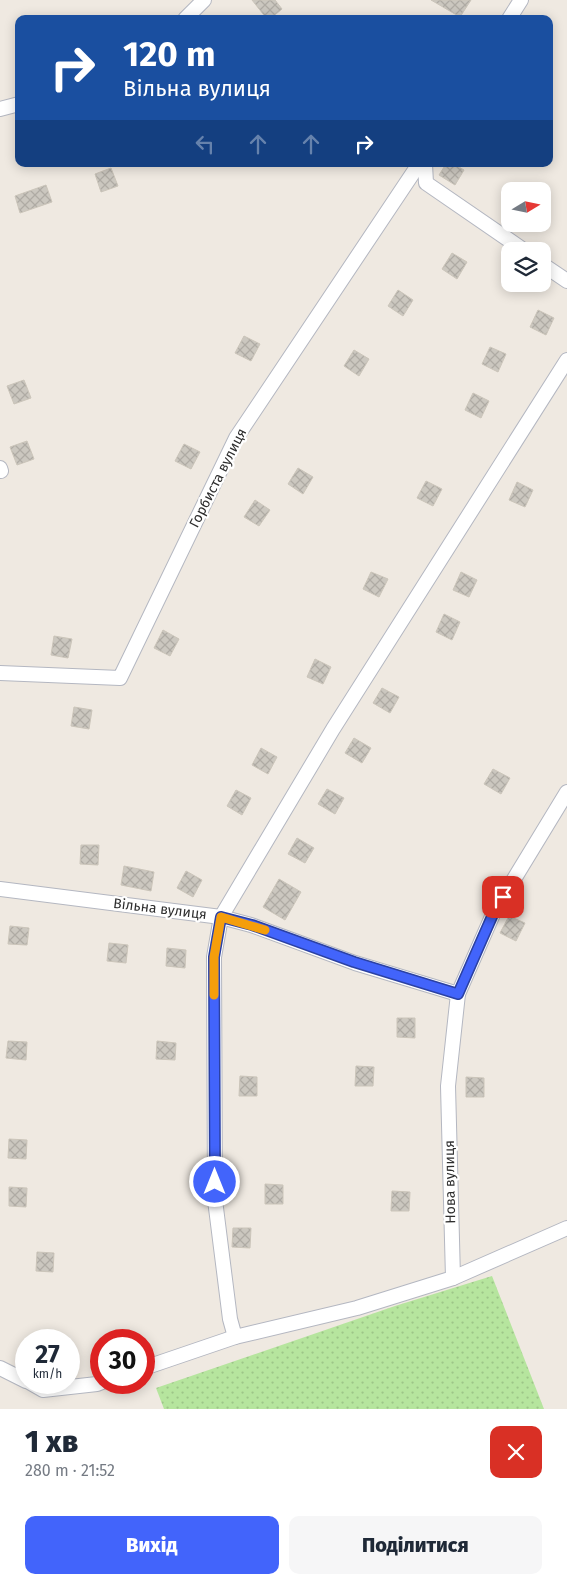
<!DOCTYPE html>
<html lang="uk">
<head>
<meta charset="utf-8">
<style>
  body { margin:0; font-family:"Fira Sans",sans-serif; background:#f6f6f7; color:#1f2937; height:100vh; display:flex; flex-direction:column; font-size:19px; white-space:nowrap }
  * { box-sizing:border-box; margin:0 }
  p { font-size:16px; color:#747a83 }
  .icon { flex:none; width:28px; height:28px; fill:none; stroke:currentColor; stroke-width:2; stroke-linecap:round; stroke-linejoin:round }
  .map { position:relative; height:1409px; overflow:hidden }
  .sheet { display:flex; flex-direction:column; background:#fff; flex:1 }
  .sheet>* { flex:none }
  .banner { position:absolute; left:15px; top:15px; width:538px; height:152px; border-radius:10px; box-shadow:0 2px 12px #0003; background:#1a4fa0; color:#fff; overflow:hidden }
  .needle { width:32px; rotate:80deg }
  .tools { position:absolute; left:501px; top:182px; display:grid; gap:10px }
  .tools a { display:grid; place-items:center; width:50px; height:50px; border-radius:10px; background:#fff; box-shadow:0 2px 12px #0003; font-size:25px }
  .speed { position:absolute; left:15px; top:1329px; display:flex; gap:10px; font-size:25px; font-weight:700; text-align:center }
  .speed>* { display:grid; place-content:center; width:65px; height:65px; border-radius:50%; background:#fff; box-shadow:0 2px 12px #0003; line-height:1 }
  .speed small { font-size:12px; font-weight:400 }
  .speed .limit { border:8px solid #d22; background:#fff; color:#111 }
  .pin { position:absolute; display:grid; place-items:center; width:42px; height:42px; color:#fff; margin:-21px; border-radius:10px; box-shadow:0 2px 8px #0006 }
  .me { position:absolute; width:55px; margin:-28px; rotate:0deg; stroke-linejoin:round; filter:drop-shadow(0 0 4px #0008) }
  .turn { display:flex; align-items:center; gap:18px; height:105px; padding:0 25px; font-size:22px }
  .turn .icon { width:65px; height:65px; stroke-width:2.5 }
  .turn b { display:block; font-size:35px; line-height:42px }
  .lanes { display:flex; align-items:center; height:48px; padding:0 25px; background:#0003; justify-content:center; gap:25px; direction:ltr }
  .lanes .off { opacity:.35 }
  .round { display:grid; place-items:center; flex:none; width:52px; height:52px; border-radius:10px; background:#f6f6f7 }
  .summary { display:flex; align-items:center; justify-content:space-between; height:85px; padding:0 25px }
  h1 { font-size:30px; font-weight:800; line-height:38px }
  .action { display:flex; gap:10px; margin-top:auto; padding:10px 25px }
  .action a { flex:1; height:58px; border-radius:10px; background:#4264fb; color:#fff; font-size:20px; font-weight:800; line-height:58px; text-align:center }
  .action a+a { background:#f6f6f7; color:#1f2937 }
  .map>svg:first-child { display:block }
  .park { fill:url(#park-dots) }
  .building { fill:url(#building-cross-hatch); stroke:#cbc5ba }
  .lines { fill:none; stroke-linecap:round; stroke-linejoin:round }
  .street-casing { stroke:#b4b7c1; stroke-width:16 }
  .street { stroke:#fff; stroke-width:14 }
  .route-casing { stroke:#2b41a3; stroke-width:12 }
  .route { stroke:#4264fb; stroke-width:9 }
  .slow { stroke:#f59e0b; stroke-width:9 }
  .labels { text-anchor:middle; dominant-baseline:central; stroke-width:4.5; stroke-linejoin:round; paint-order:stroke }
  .street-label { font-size:14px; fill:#2e2e2e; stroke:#fff }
</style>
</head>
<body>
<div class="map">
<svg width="567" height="1409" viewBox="0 0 567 1409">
  <defs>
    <pattern id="park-dots" width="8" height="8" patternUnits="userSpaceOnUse" patternTransform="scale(1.25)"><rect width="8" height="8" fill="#b6e59e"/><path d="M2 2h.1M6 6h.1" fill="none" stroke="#9dc588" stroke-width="1.8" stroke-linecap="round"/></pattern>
    <pattern id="building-cross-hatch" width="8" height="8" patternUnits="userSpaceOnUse" patternTransform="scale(1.25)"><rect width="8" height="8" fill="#cbc7bf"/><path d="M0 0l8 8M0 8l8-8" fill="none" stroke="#afaba4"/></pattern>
  </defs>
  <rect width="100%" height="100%" fill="#efe9e1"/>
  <polygon class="park" points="492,1276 544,1409 164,1409 156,1388 395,1306"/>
  <g class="building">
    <polygon points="252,0 275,0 282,9 270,19 267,19"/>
    <polygon points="431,0 471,0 460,17"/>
    <polygon points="446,164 454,164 464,170 455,185 439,175"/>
    <polygon points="111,168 118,186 101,192 95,174"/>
    <polygon points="46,185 52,202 20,213 15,196"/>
    <polygon points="452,253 467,262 457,279 442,269"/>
    <polygon points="398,290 413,300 403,316 388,306"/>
    <polygon points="538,310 554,318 546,335 530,327"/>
    <polygon points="244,336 260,344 251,361 235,353"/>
    <polygon points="490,347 506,354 498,372 482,364"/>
    <polygon points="354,350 369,359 359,376 344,366"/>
    <polygon points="24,380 31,398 14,404 7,386"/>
    <polygon points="473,393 489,401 481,418 465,410"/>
    <polygon points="27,441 34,459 17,465 10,447"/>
    <polygon points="184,444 200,452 191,469 175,461"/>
    <polygon points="298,468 313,477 303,494 288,484"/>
    <polygon points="426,481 442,489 433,506 417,498"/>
    <polygon points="517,482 533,490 525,507 509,500"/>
    <polygon points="255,500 270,510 259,526 244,517"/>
    <polygon points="371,572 388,579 379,597 363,589"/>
    <polygon points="461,572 477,580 469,597 453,590"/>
    <polygon points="444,614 460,622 452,640 436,632"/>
    <polygon points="163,630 179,639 170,656 154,648"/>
    <polygon points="54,636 72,639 68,658 51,655"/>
    <polygon points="315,659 331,667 323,684 307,677"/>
    <polygon points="382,688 399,697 390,713 373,703"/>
    <polygon points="74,707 92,710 89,729 71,726"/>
    <polygon points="354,738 371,748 362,763 345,753"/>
    <polygon points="261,748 277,757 268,774 252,765"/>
    <polygon points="493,769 510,778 501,794 484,784"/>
    <polygon points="327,789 344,798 335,814 318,804"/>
    <polygon points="236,790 251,798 242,815 227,806"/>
    <polygon points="297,838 314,848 305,863 288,854"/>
    <polygon points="81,845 99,845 98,865 80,864"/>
    <polygon points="124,866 154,872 151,891 121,885"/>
    <polygon points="186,871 202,880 193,897 177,888"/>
    <polygon points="279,879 301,892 285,920 263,907"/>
    <polygon points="509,916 525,923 516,941 500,933"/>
    <polygon points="10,926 29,928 27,945 8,944"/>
    <polygon points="109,943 128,945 126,963 107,961"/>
    <polygon points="167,948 186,950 185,968 166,966"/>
    <polygon points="397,1018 415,1018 415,1038 397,1037"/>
    <polygon points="8,1041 27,1042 26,1060 6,1058"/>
    <polygon points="157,1041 176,1043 175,1060 156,1059"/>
    <polygon points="356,1066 374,1067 373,1086 355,1086"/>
    <polygon points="240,1076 257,1077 257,1096 239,1096"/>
    <polygon points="466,1077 484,1078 484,1097 466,1097"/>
    <polygon points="9,1139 27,1140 26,1159 8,1158"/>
    <polygon points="265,1184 283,1185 283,1204 265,1204"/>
    <polygon points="9,1187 27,1188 26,1207 9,1206"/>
    <polygon points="392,1191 410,1192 409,1211 391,1211"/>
    <polygon points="233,1228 251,1228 250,1248 232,1247"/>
    <polygon points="37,1252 54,1253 53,1272 36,1271"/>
  </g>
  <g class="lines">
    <g class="street-casing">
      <g id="street">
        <polyline points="185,19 204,0"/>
        <polyline points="509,19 521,0"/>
        <polyline points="0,109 19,104"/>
        <polyline points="425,164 426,183 525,251"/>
        <polyline points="542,264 567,281"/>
        <polyline points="0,468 1,471"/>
        <polyline points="0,673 120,678 236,438 419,164"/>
        <polyline points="0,889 221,917 251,925 355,963 458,994"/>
        <polyline points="453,1278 567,1228"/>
        <polyline points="235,1337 230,1319 215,1200 214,957 221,917 333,729 567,360"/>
        <polyline points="0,1368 26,1381"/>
        <polyline points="144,1368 235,1337 357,1308 453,1278 448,1086 458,994 494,912 567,792"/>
        <polyline points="29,1382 43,1390 97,1384 102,1382"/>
      </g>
    </g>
    <use href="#street" class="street"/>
  </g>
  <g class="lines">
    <g class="route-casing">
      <polyline id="route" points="215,1182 214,957 221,917 252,925 354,962 458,994 494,912 503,897"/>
    </g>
    <use href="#route" class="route"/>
    <polyline class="slow" points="214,995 214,957 221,917 265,930"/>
  </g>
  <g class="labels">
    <g class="street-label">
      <text transform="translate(218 478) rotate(-63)">Горбиста вулиця</text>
      <text transform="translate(160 909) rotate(7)">Вільна вулиця</text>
      <text transform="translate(450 1182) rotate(-91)">Нова вулиця</text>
    </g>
  </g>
</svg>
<div class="tools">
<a><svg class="needle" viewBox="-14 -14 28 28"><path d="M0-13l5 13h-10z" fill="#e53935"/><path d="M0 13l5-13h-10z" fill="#747a83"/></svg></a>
<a><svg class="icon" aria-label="layers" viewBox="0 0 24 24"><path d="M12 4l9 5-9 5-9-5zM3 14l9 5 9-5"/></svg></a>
</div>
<div class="speed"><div>27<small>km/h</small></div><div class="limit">30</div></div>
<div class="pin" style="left:503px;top:897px;background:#d93025"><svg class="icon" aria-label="arrive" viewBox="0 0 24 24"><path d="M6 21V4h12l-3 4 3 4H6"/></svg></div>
<svg class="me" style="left:215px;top:1182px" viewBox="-20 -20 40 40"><circle r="17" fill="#4264fb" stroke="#fff" stroke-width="3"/><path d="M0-11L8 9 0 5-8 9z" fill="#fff"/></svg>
<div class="banner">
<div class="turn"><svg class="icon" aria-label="right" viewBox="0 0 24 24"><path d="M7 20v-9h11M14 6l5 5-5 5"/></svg><div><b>120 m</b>Вільна вулиця</div></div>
<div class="lanes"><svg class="icon off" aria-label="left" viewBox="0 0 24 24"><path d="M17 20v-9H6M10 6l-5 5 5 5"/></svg><svg class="icon off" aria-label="ahead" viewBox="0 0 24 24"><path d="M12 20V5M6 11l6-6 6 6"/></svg><svg class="icon off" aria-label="ahead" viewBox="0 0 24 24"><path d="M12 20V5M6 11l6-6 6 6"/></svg><svg class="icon" aria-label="right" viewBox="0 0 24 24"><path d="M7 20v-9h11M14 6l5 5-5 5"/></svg></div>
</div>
</div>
<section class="sheet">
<div class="summary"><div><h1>1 хв</h1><p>280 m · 21:52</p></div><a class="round" style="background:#d93025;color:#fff"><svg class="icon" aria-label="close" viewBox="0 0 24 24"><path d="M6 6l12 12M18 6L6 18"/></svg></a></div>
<div class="action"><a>Вихід</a><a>Поділитися</a></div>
</section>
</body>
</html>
